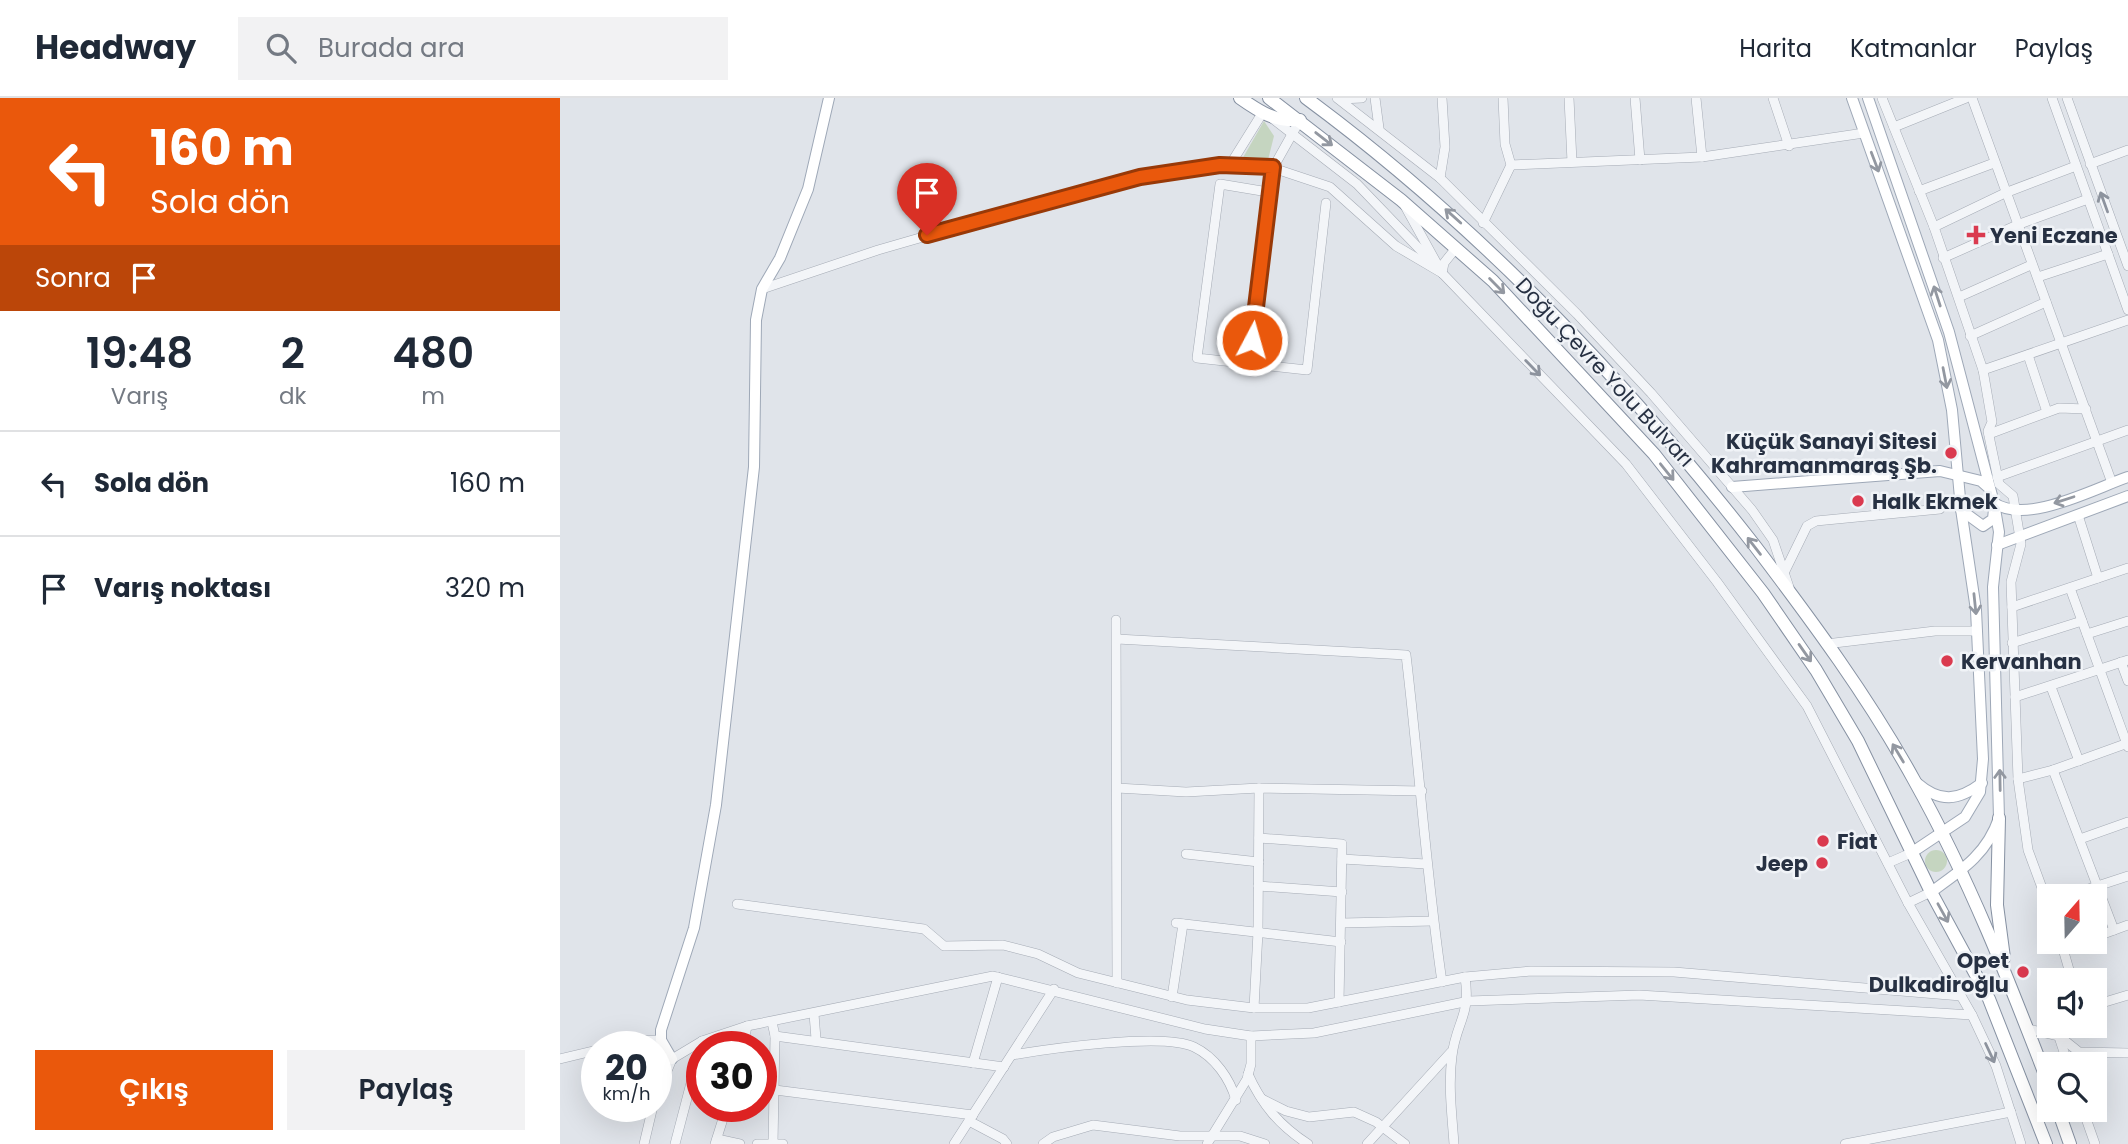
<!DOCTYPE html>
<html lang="tr">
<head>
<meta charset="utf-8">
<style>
  body { margin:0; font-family:Poppins,sans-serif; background:#f2f2f3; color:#1f2937; height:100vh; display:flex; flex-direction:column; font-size:26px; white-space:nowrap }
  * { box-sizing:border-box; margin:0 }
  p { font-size:23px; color:#747a83 }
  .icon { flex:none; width:38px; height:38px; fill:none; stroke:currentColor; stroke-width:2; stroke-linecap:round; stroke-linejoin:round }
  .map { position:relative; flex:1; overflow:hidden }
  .sheet { display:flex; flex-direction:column; background:#fff; width:560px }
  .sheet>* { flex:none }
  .top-card { background:#ea580c; color:#fff; overflow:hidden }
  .needle { width:46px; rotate:20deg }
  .tools { position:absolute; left:1477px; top:786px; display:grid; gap:14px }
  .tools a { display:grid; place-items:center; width:70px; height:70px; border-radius:0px; background:#fff; box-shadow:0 7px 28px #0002; font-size:35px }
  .speed { position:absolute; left:21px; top:933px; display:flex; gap:14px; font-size:35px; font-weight:700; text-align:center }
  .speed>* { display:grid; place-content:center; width:91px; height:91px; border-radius:50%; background:#fff; box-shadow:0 7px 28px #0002; line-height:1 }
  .speed small { font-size:18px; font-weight:400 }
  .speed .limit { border:10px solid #d22; background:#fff; color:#111 }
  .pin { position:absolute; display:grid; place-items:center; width:60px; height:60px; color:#fff; margin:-72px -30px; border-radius:50% 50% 50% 0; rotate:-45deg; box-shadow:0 0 7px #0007 }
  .pin .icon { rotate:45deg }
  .me { position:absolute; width:77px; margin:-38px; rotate:6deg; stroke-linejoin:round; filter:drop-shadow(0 0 5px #0008) }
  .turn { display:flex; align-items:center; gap:24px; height:147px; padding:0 35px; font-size:32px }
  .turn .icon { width:91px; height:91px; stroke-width:2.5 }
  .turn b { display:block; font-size:49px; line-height:60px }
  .then { display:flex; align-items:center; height:66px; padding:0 35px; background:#0003; gap:14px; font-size:26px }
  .eta { display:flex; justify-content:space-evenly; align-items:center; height:119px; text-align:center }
  .eta b { font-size:42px; font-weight:600; line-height:49px }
  .button { display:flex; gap:14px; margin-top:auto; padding:14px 35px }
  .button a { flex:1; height:80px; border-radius:0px; background:#ea580c; color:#fff; font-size:28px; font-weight:600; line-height:80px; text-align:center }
  .button a+a { background:#f2f2f3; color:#1f2937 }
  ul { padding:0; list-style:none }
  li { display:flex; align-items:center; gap:21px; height:105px; padding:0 35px; border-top:2px solid #e0e1e3 }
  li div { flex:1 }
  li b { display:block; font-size:26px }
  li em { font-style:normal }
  header { display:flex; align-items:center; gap:42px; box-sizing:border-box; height:98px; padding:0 35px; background:#fff; border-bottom:2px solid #e0e1e3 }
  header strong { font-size:33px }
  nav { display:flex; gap:38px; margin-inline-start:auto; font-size:24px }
  .search { width:490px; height:63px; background:#f2f2f3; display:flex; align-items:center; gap:18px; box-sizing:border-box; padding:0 24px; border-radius:0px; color:#747a83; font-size:26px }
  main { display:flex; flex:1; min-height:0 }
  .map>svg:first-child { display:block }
  .green { fill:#c5d5c0 }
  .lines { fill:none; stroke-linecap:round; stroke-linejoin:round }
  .minor-casing { stroke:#a5abb5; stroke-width:10 }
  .major-casing { stroke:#9ea8b7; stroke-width:12 }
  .highway-casing { stroke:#8691a2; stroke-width:14 }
  .minor { stroke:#f3f5f8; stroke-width:9 }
  .major { stroke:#fff; stroke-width:10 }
  .highway { stroke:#fff; stroke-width:12 }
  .oneway { stroke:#9398a1 }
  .oneway2 { stroke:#8d939e }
  .route-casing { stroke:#983908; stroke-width:18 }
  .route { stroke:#ea580c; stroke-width:12 }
  .poi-dot { fill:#da3a4f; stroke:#f0f3f7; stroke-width:2.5 }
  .labels { text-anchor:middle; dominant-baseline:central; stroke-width:5; stroke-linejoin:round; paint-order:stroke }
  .poi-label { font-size:21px; font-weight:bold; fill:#273143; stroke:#f0f3f7; text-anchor:start }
  .street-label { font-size:21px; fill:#273143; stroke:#f0f3f7 }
</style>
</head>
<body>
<header>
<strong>Headway</strong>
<div class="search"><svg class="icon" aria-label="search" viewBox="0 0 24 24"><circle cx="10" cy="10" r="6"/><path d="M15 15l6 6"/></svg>Burada ara</div>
<nav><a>Harita</a><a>Katmanlar</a><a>Paylaş</a></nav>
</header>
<main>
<section class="sheet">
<div class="top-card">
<div class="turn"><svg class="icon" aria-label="left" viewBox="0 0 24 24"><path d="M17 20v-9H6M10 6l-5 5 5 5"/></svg><div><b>160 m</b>Sola dön</div></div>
<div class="then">Sonra<svg class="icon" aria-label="arrive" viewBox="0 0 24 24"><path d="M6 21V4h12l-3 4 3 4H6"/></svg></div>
</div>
<div class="eta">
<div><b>19:48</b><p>Varış</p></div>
<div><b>2</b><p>dk</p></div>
<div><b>480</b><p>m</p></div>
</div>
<ul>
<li><svg class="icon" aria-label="left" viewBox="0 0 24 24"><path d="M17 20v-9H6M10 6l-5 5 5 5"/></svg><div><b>Sola dön</b></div><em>160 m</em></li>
<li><svg class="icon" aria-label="arrive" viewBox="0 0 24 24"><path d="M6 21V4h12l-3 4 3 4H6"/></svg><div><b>Varış noktası</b></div><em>320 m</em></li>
</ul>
<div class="button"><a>Çıkış</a><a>Paylaş</a></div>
</section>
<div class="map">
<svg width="1568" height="1046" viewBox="0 0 1568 1046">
  <rect width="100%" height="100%" fill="#e0e4ea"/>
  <g class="green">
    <polygon points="704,23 714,38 708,62 704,65 681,63"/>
    <circle cx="1376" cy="763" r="11"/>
  </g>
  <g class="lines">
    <g class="minor-casing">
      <g id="minor">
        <polyline points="777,0 880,80 1017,216 1091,295 1192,412 1213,442 1229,489"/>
        <polyline points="815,0 819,30"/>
        <polyline points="1009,0 1012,64"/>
        <polyline points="1075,0 1080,62"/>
        <polyline points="1136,0 1142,59"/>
        <polyline points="1213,0 1229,48"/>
        <polyline points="1322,0 1374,129 1423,272 1432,324 1428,333 1439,386 1453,398 1461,446 1451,484 1458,681 1468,752 1489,809"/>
        <polyline points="1412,0 1552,385"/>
        <polyline points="1492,0 1568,212"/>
        <polyline points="1507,0 1568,168"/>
        <polyline points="780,1 802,0"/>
        <polyline points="713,21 797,86 871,163"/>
        <polyline points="1334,29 1406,0"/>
        <polyline points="1530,66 1568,52"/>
        <polyline points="670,67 703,14"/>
        <polyline points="951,67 1142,59 1304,35"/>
        <polyline points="880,80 885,49 882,0"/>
        <polyline points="1359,93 1434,65"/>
        <polyline points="708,94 660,86 637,260 747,272 766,105"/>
        <polyline points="845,108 882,175 1066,366 1157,484 1247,608 1348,805 1412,917 1436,968 1461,1046"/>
        <polyline points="923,125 951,67 945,46 943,0"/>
        <polyline points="1374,129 1445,95 1516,68"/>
        <polyline points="1383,160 1457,127 1528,101"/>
        <polyline points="882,175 884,165 896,150"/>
        <polyline points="1478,179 1548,156"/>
        <polyline points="202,191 318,152 505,98 580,79 661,67 713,70 770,89 836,148 882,175"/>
        <polyline points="1399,199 1471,167"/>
        <polyline points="1410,238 1486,204"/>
        <polyline points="1468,257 1487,314"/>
        <polyline points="690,266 713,70 740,22"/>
        <polyline points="1423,272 1568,222"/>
        <polyline points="1429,336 1499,310 1526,311"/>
        <polyline points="1437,379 1568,332"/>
        <polyline points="1518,417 1538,480"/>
        <polyline points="1224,475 1247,428 1256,423 1380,411"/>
        <polyline points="1510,490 1568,649"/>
        <polyline points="1452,509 1568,470"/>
        <polyline points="556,522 557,885"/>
        <polyline points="1527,536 1568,523"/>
        <path d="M 557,541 L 846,557 C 859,666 866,775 882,884"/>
        <polyline points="1452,545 1522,523"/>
        <polyline points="1266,546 1375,533 1417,533"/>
        <polyline points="1561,564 1568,583"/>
        <polyline points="1491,589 1519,663"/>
        <polyline points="1455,599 1568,562"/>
        <polyline points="1493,672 1554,832"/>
        <polyline points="1458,681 1493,672 1568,645"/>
        <polyline points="557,690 626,694 699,690 862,693"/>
        <polyline points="699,740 782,746 779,904"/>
        <polyline points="1520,741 1568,724"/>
        <polyline points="626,756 699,764"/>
        <polyline points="782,761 866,766"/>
        <polyline points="1328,765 1351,755"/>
        <polyline points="698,788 782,794"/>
        <polyline points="1507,798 1568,778"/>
        <polyline points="1348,805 1371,794"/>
        <polyline points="177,806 364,831 384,848 443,847 478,856 518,875 627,902 694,910 748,910 905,879 971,873 1114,874 1401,898"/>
        <polyline points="616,825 781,844"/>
        <polyline points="782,825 873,823"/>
        <polyline points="1535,839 1568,827"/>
        <polyline points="1501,844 1512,882"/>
        <polyline points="1503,850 1522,844"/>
        <polyline points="612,899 623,826"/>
        <polyline points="1535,907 1568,897"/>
        <polyline points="694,910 698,834 699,690"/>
        <polyline points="254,916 256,941"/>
        <polyline points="212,924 215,938 213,1046"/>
        <polyline points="1468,931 1499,938 1519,954 1568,955"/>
        <polyline points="215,938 444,969"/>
        <polyline points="1499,938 1507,928"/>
        <polyline points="1499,939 1508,966"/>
        <polyline points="50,948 70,943 101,942"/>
        <polyline points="183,948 187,928"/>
        <path d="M 452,957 C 488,951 604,934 634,949 C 655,959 670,981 676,1002"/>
        <polyline points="0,961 37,952"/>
        <polyline points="413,965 438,879"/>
        <path d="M 688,976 C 702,1007 720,1028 748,1046"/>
        <polyline points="215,992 413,1017"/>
        <polyline points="96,999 112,961 142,943 187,928 433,878 645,931 691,938 754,935 909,903 1079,897 1412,917"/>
        <polyline points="702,1001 726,1013 749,1019 794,1014 816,1024 845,1046"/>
        <polyline points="1523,1012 1535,1046"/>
        <polyline points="409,1023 443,1041 447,1046"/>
        <polyline points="157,1041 180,1046"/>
        <polyline points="84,1046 93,1008"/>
        <polyline points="115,1046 142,943"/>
        <polyline points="155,1046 167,1008"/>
        <polyline points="197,1046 223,1046"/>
        <polyline points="394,1046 494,891"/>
        <polyline points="483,1046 493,1039 533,1027 620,1038 680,1038 705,1046"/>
        <polyline points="647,1046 687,981 691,966 691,938"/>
        <polyline points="807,1046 891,954"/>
        <path d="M 894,1046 C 892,1017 888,987 892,958 C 896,924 911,918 905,879"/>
        <polyline points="1285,1046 1451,1014"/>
      </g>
    </g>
    <g class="major-casing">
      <g id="major">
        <polyline points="1292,0 1378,242 1392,312 1401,411 1416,512 1423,661 1420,694 1405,719 1351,755"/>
        <path d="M 1308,0 L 1389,234 L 1434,405 L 1439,434 L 1433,489 L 1439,720 C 1427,756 1402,772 1371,794"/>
        <polyline points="1172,389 1380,373 1421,383 1430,391"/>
        <path d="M 1434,405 C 1467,427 1533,391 1568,379"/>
        <polyline points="1401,412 1423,428 1433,421 1434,411"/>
        <polyline points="1437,447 1568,398"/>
        <path d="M 1357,685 C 1380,705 1398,703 1422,685"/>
        <polyline points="112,961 101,942 101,932 134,830 156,707 194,369 196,222 202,191 220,160 248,91 269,0"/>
      </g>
    </g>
    <g class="highway-casing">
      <g id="highway">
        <path d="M 680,0 C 700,14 715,24 740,22"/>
        <polyline points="709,0 841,102 933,183 1094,356 1203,495 1256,572 1298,643 1371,794 1429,901 1486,1046"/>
        <path d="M 746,0 C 918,127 1064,280 1195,448 C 1252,523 1309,600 1354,682 C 1409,780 1449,883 1489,987"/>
        <polyline points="1439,720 1437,807 1444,860"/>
        <polyline points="1498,1012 1510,1046"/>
      </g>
    </g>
    <use href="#minor" class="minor"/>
    <use href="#major" class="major"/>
    <use href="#highway" class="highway"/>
  </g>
  <defs><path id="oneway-shaft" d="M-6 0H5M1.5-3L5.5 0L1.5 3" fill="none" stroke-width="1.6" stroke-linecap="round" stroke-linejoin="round" transform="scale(1.75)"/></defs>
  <g class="oneway">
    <use href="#oneway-shaft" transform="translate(764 41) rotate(38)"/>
    <use href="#oneway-shaft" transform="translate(1315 64) rotate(69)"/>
    <use href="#oneway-shaft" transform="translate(893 118) rotate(-138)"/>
    <use href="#oneway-shaft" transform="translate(937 188) rotate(45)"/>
    <use href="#oneway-shaft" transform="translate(1377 198) rotate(-108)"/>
    <use href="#oneway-shaft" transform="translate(1385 280) rotate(79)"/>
    <use href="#oneway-shaft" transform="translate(1107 374) rotate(51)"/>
    <use href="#oneway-shaft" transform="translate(1504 402) rotate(162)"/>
    <use href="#oneway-shaft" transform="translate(1194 448) rotate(-128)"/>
    <use href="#oneway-shaft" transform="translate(1415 506) rotate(84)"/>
    <use href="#oneway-shaft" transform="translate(1245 555) rotate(55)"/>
    <use href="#oneway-shaft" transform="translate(1338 655) rotate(-121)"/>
    <use href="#oneway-shaft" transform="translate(1440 682) rotate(-91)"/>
    <use href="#oneway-shaft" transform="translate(1383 815) rotate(61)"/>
  </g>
  <g class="oneway2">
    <use href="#oneway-shaft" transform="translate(1544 104) rotate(-110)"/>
    <use href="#oneway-shaft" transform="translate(973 270) rotate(46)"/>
    <use href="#oneway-shaft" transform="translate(1430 955) rotate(65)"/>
  </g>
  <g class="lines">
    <g class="route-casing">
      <polyline id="route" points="367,137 580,79 660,67 713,69 692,242"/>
    </g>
    <use href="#route" class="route"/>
  </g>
  <g class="poi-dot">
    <path d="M1412.5 126.5h7v7h7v7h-7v7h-7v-7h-7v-7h7z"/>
    <circle cx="1391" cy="355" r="7"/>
    <circle cx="1298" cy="403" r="7"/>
    <circle cx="1387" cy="563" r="7"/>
    <circle cx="1263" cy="743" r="7"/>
    <circle cx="1262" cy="765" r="7"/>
    <circle cx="1463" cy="874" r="7"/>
  </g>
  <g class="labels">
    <g class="poi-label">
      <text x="1430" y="137">Yeni Eczane</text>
      <text x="1377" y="343" text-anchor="end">Küçük Sanayi Sitesi<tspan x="1377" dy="24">Kahramanmaraş Şb.</tspan></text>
      <text x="1312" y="403">Halk Ekmek</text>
      <text x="1401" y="563">Kervanhan</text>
      <text x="1277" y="743">Fiat</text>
      <text x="1248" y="765" text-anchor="end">Jeep</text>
      <text x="1449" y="862" text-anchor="end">Opet<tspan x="1449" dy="24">Dulkadiroğlu</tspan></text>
    </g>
    <g class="street-label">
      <text transform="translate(1045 274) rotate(47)">Doğu Çevre Yolu Bulvarı</text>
    </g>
  </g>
</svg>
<div class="tools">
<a><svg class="needle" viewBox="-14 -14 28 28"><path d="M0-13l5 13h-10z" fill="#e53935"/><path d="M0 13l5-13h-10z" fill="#747a83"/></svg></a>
<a><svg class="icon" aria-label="sound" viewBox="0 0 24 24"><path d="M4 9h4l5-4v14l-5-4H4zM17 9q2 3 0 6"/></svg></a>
<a><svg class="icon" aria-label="search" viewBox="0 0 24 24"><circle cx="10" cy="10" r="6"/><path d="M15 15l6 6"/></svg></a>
</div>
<div class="speed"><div>20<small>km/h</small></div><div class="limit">30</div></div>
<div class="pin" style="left:367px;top:137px;background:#d93025"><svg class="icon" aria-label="arrive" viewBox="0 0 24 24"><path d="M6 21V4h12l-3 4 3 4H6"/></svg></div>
<svg class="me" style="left:692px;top:242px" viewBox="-20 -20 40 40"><circle r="17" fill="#ea580c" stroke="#fff" stroke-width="3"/><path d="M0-11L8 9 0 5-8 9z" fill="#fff"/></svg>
</div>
</main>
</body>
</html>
